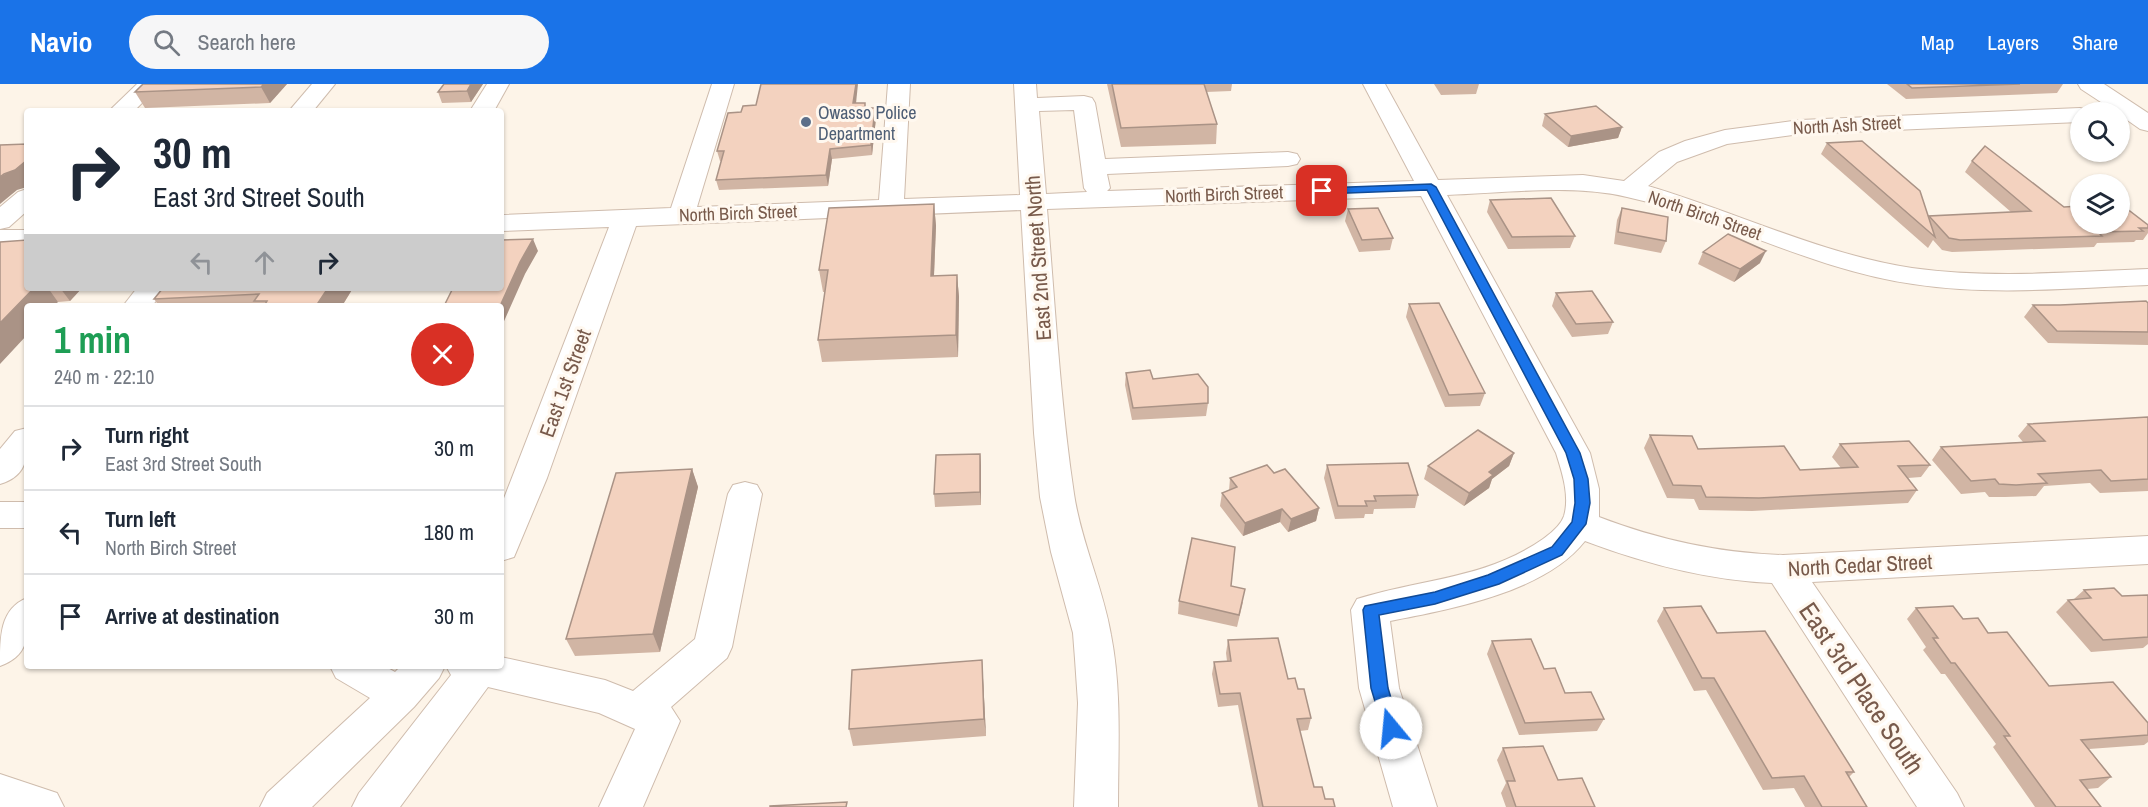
<!DOCTYPE html>
<html lang="en">
<head>
<meta charset="utf-8">
<style>
  body { margin:0; font-family:"Archivo Narrow",sans-serif; background:#f6f6f7; color:#1f2937; height:100vh; display:flex; flex-direction:column; font-size:22px; white-space:nowrap }
  * { box-sizing:border-box; margin:0 }
  p { font-size:20px; color:#747a83 }
  .icon { flex:none; width:33px; height:33px; fill:none; stroke:currentColor; stroke-width:2; stroke-linecap:round; stroke-linejoin:round }
  .map { position:relative; flex:1; overflow:hidden }
  .sheet { position:absolute; left:24px; top:219px; width:480px; height:366px; display:flex; flex-direction:column; background:#fff; border-radius:6px; box-shadow:0 2px 4px #0004 }
  .sheet>* { flex:none }
  .top-card { position:absolute; left:24px; top:24px; width:480px; height:183px; border-radius:6px; box-shadow:0 2px 4px #0004; background:#fff; color:#1f2937; overflow:hidden }
  .controls { position:absolute; left:2070px; top:18px; display:grid; gap:12px }
  .controls a { display:grid; place-items:center; width:60px; height:60px; border-radius:50%; background:#fff; box-shadow:0 2px 4px #0004; font-size:30px }
  .pin { position:absolute; display:grid; place-items:center; width:51px; height:51px; color:#fff; margin:-26px; border-radius:12px; box-shadow:0 3px 9px #0006 }
  .me { position:absolute; width:66px; margin:-33px; rotate:343deg; stroke-linejoin:round; filter:drop-shadow(0 0 4px #0008) }
  .turn { display:flex; align-items:center; gap:21px; height:126px; padding:0 30px; font-size:27px }
  .turn .icon { width:78px; height:78px; stroke-width:2.5 }
  .turn b { display:block; font-size:42px; line-height:51px }
  .lanes { display:flex; align-items:center; height:57px; padding:0 30px; background:#0003; justify-content:center; gap:30px; direction:ltr }
  .lanes .off { opacity:.35 }
  .round { display:grid; place-items:center; flex:none; width:63px; height:63px; border-radius:32px; background:#f6f6f7 }
  .headline { display:flex; align-items:center; justify-content:space-between; height:102px; padding:0 30px }
  h1 { font-size:36px; font-weight:800; line-height:45px; color:#1e9e55 }
  ul { padding:0; list-style:none }
  li { display:flex; align-items:center; gap:18px; height:84px; padding:0 30px; border-top:2px solid #e0e1e3 }
  li div { flex:1 }
  li b { display:block; font-size:22px }
  li em { font-style:normal }
  header { display:flex; align-items:center; gap:36px; box-sizing:border-box; height:84px; padding:0 30px; background:#1a73e8; color:#fff }
  header strong { font-size:28px }
  nav { display:flex; gap:33px; margin-inline-start:auto; font-size:21px }
  .search { width:420px; height:54px; background:#f6f6f7; display:flex; align-items:center; gap:15px; box-sizing:border-box; padding:0 21px; border-radius:33px; color:#747a83; font-size:22px }
  .map>svg:first-child { display:block }
  .lines { fill:none; stroke-linecap:round; stroke-linejoin:round }
  .minor-casing { stroke:#cfbcad; stroke-width:2 }
  .minor { fill:#fff; fill-rule:evenodd }
  .wall { fill:#d1b5a4 }
  .shaded-wall { fill:#aa9386 }
  .building { fill:#f3d2bf; stroke:#aa9386; stroke-width:1.5 }
  .route { fill:#1a73e8; stroke:#114b97; stroke-width:1.5 }
  .service-dot { fill:#5c6f8a; stroke:#fff8ef; stroke-width:2 }
  .labels { text-anchor:middle; dominant-baseline:central; stroke-width:6; stroke-linejoin:round; paint-order:stroke }
  .far-service-label { font-size:18px; fill:#4e5e75; stroke:#fff8ef; text-anchor:start }
  .far-street-label { font-size:18px; fill:#785a4b; stroke:#fff8ef }
  .street-label { font-size:21px; fill:#785a4b; stroke:#fff8ef }
  .near-street-label { font-size:26px; fill:#785a4b; stroke:#fff8ef }
</style>
</head>
<body>
<header>
<strong>Navio</strong>
<div class="search"><svg class="icon" aria-label="search" viewBox="0 0 24 24"><circle cx="10" cy="10" r="6"/><path d="M15 15l6 6"/></svg>Search here</div>
<nav><a>Map</a><a>Layers</a><a>Share</a></nav>
</header>
<div class="map">
<svg width="2148" height="723" viewBox="0 0 2148 723">
  <rect width="100%" height="100%" fill="#fdf4e8"/>
  <g class="lines">
    <g class="minor-casing">
      <g id="minor">
        <polygon points="137,0 161,0 134,27 109,27"/>
        <polygon points="312,0 335,0 313,27 289,27"/>
        <polygon points="487,0 509,0 494,27 470,27"/>
        <path d="M 712,0 L 734,0 L 697,123 L 879,116 L 888,0 L 910,0 L 904,115 L 1020,111 L 1014,0 L 1036,0 L 1037,14 L 1084,12 L 1092,14 L 1095,19 L 1105,75 L 1288,68 L 1297,70 L 1300,75 L 1297,80 L 1288,82 L 1107,90 L 1110,104 L 1107,107 L 1414,97 L 1363,0 L 1385,0 L 1438,96 L 1583,91 L 1624,97 L 1659,68 L 1685,57 L 1725,46 L 1800,36 L 2080,24 L 2088,26 L 2090,28 L 2080,28 L 2080,38 L 1800,50 L 1727,60 L 1677,78 L 1648,102 C 1736,128 1821,170 1912,184 C 1990,195 2070,188 2148,185 L 2148,201 C 2070,204 1991,212 1913,200 C 1813,186 1725,135 1627,113 C 1571,100 1504,109 1447,111 L 1590,369 L 1599,405 L 1599,433 C 1659,456 1718,469 1783,471 L 2148,452 L 2148,480 L 1812,498 L 1957,709 L 1964,723 L 1917,723 L 1772,499 C 1707,496 1646,480 1585,457 C 1545,508 1452,525 1390,537 L 1399,604 L 1437,723 L 1393,723 L 1359,604 L 1351,526 L 1357,515 C 1420,495 1486,495 1543,455 C 1550,450 1561,441 1564,432 C 1570,412 1562,388 1556,369 L 1421,112 L 1047,125 C 1055,220 1060,316 1074,410 C 1081,458 1103,503 1111,551 C 1122,607 1118,666 1118,723 L 1074,723 L 1078,619 L 1075,575 L 1073,549 L 1051,468 L 1040,413 L 1034,349 L 1021,126 L 636,142 L 547,394 L 514,473 L 501,477 L 501,422 L 609,143 L 501,147 L 501,131 L 671,124 ZM 1074,26 L 1084,104 L 1087,108 L 1046,110 L 1039,27 Z"/>
        <polygon points="2078,0 2104,0 2148,29 2148,47 2140,45 2120,31 2120,28 2116,28 2081,5"/>
        <polygon points="27,105 27,127 9,143 0,145 0,123 18,108"/>
        <rect x="0" y="146" width="27" height="16"/>
        <polygon points="137,204 166,204 152,222 123,222"/>
        <path d="M 27,344 C 27,370 30,391 0,400 L 0,365 L 15,347 Z"/>
        <polygon points="745,398 757,401 762,410 732,563 727,574 671,623 680,637 643,723 599,723 635,645 599,629 488,603 400,723 352,723 359,709 451,591 446,582 501,582 501,573 605,596 633,607 695,555 728,410 733,401"/>
        <rect x="0" y="418" width="27" height="26"/>
        <path d="M 27,514 C 27,544 34,570 0,582 C 0,552 0,525 27,514 Z"/>
        <polygon points="330,582 384,582 395,588 401,582 445,582 439,594 414,623 312,723 260,723 267,709 370,614 336,594"/>
        <polygon points="0,690 57,709 64,723 0,723"/>
      </g>
    </g>
    <use href="#minor" class="minor"/>
  </g>
  <g class="wall">
    <polygon points="287,0 270,19 145,24 135,8"/>
    <polygon points="444,0 483,0 471,18 442,19 438,8"/>
    <polygon points="1107,0 1232,0 1231,7 1206,8 1217,40 1216,60 1121,63"/>
    <polygon points="1434,0 1479,0 1476,10 1441,11"/>
    <polygon points="1887,0 2063,0 2057,9 1906,15"/>
    <polygon points="856,19 866,24 876,34 872,71 832,75 828,102 719,106 716,96 721,77 720,77 717,67"/>
    <polygon points="1545,30 1622,43 1618,54 1568,63 1542,42"/>
    <polygon points="1827,59 1928,133 1929,132 2011,128 1965,88 1972,77 2064,123 2148,141 2148,149 2143,156 2136,156 2134,158 2097,159 2094,163 1952,168 1942,166 1933,156 1928,164 1821,70"/>
    <polygon points="1490,116 1575,152 1570,164 1508,165 1487,128"/>
    <polygon points="934,120 936,142 934,192 957,191 959,213 958,273 822,278 818,256 825,208 823,208 819,186"/>
    <polygon points="1622,124 1666,157 1661,169 1614,160 1617,136"/>
    <polygon points="1348,125 1393,154 1390,166 1359,168 1345,137"/>
    <polygon points="1703,168 1760,179 1734,198 1698,180"/>
    <polygon points="27,204 82,204 70,217 58,218"/>
    <polygon points="353,204 342,222 159,222 154,215"/>
    <polygon points="1556,209 1613,238 1608,250 1572,253 1552,222"/>
    <polygon points="2148,219 2148,261 2048,259 2024,233 2033,221 2060,221"/>
    <polygon points="1409,220 1485,309 1480,322 1445,323 1406,233"/>
    <polygon points="1126,289 1153,295 1208,319 1206,332 1132,336 1125,301"/>
    <polygon points="2148,333 2148,407 2100,409 2090,399 2044,402 2036,412 2005,413 1989,413 1985,408 1961,410 1932,376 1941,363 2023,358 2018,352 2028,340"/>
    <polygon points="1650,351 1698,365 1800,386 1841,384 1832,373 1840,360 1930,381 1921,393 1908,394 1917,406 1908,419 1752,427 1699,426 1694,415 1667,414 1644,364"/>
    <polygon points="1514,369 1509,382 1492,395 1489,404 1464,422 1424,395 1428,382"/>
    <polygon points="980,370 981,382 981,421 935,423 934,410"/>
    <polygon points="1327,381 1418,411 1415,424 1374,425 1373,430 1365,430 1364,434 1335,435 1324,394"/>
    <polygon points="692,385 698,403 660,568 575,572 566,555"/>
    <polygon points="1274,389 1319,424 1316,437 1288,448 1280,438 1243,452 1220,422 1222,409 1229,407 1230,394"/>
    <polygon points="2084,506 2122,512 2148,511 2148,560 2143,564 2091,568 2056,528 2068,516 2074,515"/>
    <polygon points="1179,517 1243,518 1237,543 1178,530"/>
    <polygon points="1664,524 1717,549 1854,688 1849,693 1867,723 1805,723 1794,704 1763,706 1706,606 1694,607 1657,537"/>
    <polygon points="1916,524 1963,535 1988,549 2049,602 2148,639 2148,658 2144,661 2089,665 2111,693 2098,704 2087,705 2101,723 2035,723 1993,663 1996,660 1945,590 1941,590 1923,566 1926,563 1907,535"/>
    <polygon points="1228,556 1288,595 1298,605 1311,634 1308,646 1300,647 1314,703 1325,715 1335,723 1258,723 1238,621 1218,623 1212,590 1214,578 1227,577 1226,569"/>
    <polygon points="1492,557 1544,585 1565,609 1604,635 1597,647 1519,651 1487,570"/>
    <polygon points="982,576 986,652 853,662 849,645"/>
    <polygon points="1503,664 1558,696 1595,723 1506,723 1501,709 1506,699 1497,676"/>
  </g>
  <g class="shaded-wall">
    <polygon points="264,0 287,0 270,19 261,3"/>
    <polygon points="471,0 483,0 471,18 467,7"/>
    <polygon points="856,0 858,0 855,29 853,19"/>
    <polygon points="875,24 876,34 872,71 871,61"/>
    <polygon points="1622,43 1618,54 1568,63 1571,52"/>
    <polygon points="830,65 832,75 828,102 826,91"/>
    <polygon points="27,76 27,103 17,106 0,120 0,93"/>
    <polygon points="934,120 936,142 933,214 931,192"/>
    <polygon points="533,155 538,167 525,190 501,244 500,222 520,178"/>
    <polygon points="1766,167 1760,179 1734,198 1740,185"/>
    <polygon points="957,191 959,213 958,273 956,251"/>
    <polygon points="34,204 48,204 58,218 54,222 27,222 27,251 0,280 0,239"/>
    <polygon points="60,204 82,204 70,217"/>
    <polygon points="328,204 353,204 342,222 316,222"/>
    <polygon points="1514,369 1509,382 1492,395 1489,404 1464,422 1469,409 1489,388"/>
    <polygon points="980,370 981,382 981,421 980,408"/>
    <polygon points="692,385 698,403 660,568 653,550"/>
    <polygon points="1319,424 1316,437 1288,448 1291,435"/>
    <polygon points="1282,425 1280,438 1243,452 1245,439"/>
    <polygon points="982,576 983,594 986,652 984,635"/>
  </g>
  <g class="building">
    <polygon points="143,0 264,0 261,3 135,8"/>
    <polygon points="444,0 471,0 467,7 438,8"/>
    <polygon points="761,0 856,0 853,19 865,19 865,24 875,24 871,61 830,65 826,91 716,96 724,67 717,67 728,29 741,28 743,22 756,21"/>
    <polygon points="1112,0 1204,0 1217,40 1121,44"/>
    <polygon points="1907,0 2020,0 1912,4"/>
    <polygon points="1596,22 1622,43 1571,52 1545,30"/>
    <polygon points="1862,57 1920,107 1935,153 1827,59"/>
    <polygon points="27,60 27,76 15,86 4,90 0,93 0,61"/>
    <polygon points="1985,62 2064,123 2080,122 2080,140 2120,140 2120,121 2122,121 2148,141 2148,144 2139,144 2143,147 2098,148 2102,152 1960,156 1949,154 1929,132 2031,127 1972,77"/>
    <polygon points="1551,114 1575,152 1512,153 1490,116"/>
    <polygon points="934,120 931,192 957,191 956,251 818,256 828,186 819,186 829,124"/>
    <polygon points="1378,124 1393,154 1362,156 1348,125"/>
    <polygon points="1622,124 1668,133 1666,157 1618,148"/>
    <polygon points="1728,150 1766,167 1740,185 1703,168"/>
    <polygon points="533,155 520,178 500,222 444,222 453,204 501,204 501,156"/>
    <polygon points="27,156 27,204 34,204 0,239 0,158"/>
    <polygon points="163,204 328,204 316,222 264,222 267,217 254,217 259,210 154,215"/>
    <polygon points="1592,207 1613,238 1576,240 1556,209"/>
    <polygon points="2146,217 2148,219 2148,248 2057,247 2033,221 2060,221"/>
    <polygon points="1439,219 1485,309 1449,311 1409,220"/>
    <polygon points="1150,286 1153,295 1198,290 1208,303 1208,319 1133,324 1126,289"/>
    <polygon points="2148,333 2148,395 2111,397 2101,386 2038,390 2047,399 2016,401 1999,400 1995,395 1971,397 1941,363 2045,357 2028,340"/>
    <polygon points="1478,346 1514,369 1489,388 1493,391 1469,409 1428,382"/>
    <polygon points="1650,351 1692,352 1698,365 1784,362 1800,386 1858,383 1840,360 1909,357 1930,381 1898,382 1917,406 1759,414 1706,413 1701,402 1673,401"/>
    <polygon points="980,370 980,408 934,410 936,371"/>
    <polygon points="1408,379 1418,411 1374,412 1376,417 1365,417 1367,422 1338,422 1327,381"/>
    <polygon points="1267,381 1274,389 1285,385 1319,424 1291,435 1282,425 1245,439 1222,409 1237,403 1230,394"/>
    <polygon points="692,385 653,550 566,555 616,389"/>
    <polygon points="1192,454 1235,463 1231,502 1245,505 1239,531 1179,517"/>
    <polygon points="2114,504 2122,512 2148,511 2148,553 2103,556 2068,516 2091,514 2084,506"/>
    <polygon points="1701,522 1717,549 1765,547 1854,688 1846,688 1867,723 1822,723 1804,692 1772,694 1714,594 1702,594 1664,524"/>
    <polygon points="1953,522 1963,535 1978,534 1988,549 2007,548 2049,602 2113,598 2148,639 2148,651 2081,656 2111,693 2080,696 2101,723 2056,723 2004,652 2010,652 1955,579 1951,579 1933,554 1938,554 1916,524"/>
    <polygon points="1278,554 1288,595 1295,594 1298,605 1304,605 1311,634 1297,635 1314,703 1322,703 1325,715 1333,715 1335,723 1263,723 1240,609 1220,610 1214,578 1231,577 1228,556"/>
    <polygon points="1531,555 1544,585 1555,584 1565,609 1591,608 1604,635 1525,639 1492,557"/>
    <polygon points="982,576 984,635 849,645 852,586"/>
    <polygon points="1543,662 1558,696 1582,694 1595,723 1516,723 1507,697 1515,697 1503,664"/>
    <polygon points="847,718 846,723 770,723 770,722"/>
  </g>
  <polygon class="route" points="1431,100 1436,103 1580,369 1588,395 1590,419 1586,440 1562,471 1499,500 1435,520 1379,531 1388,604 1400,644 1397,649 1391,651 1385,649 1383,644 1371,604 1363,526 1365,522 1435,508 1488,491 1552,463 1572,438 1575,419 1574,395 1566,369 1427,106 1322,110 1316,107 1322,104"/>
  <circle class="service-dot" cx="806" cy="38" r="6"/>
  <g class="labels">
    <g class="far-service-label">
      <text x="818" y="28">Owasso Police<tspan x="818" dy="21">Department</tspan></text>
    </g>
    <g class="far-street-label">
      <text transform="translate(1847 41) rotate(-3)">North Ash Street</text>
      <text transform="translate(1224 110) rotate(-2)">North Birch Street</text>
      <text transform="translate(738 129) rotate(-2)">North Birch Street</text>
      <text transform="translate(1705 131) rotate(19)">North Birch Street</text>
    </g>
    <g class="street-label">
      <text transform="translate(1038 174) rotate(-94)">East 2nd Street North</text>
      <text transform="translate(565 299) rotate(-70)">East 1st Street</text>
      <text transform="translate(1860 481) rotate(-3)">North Cedar Street</text>
    </g>
    <g class="near-street-label">
      <text transform="translate(1862 604) rotate(56)">East 3rd Place South</text>
    </g>
  </g>
</svg>
<div class="controls">
<a><svg class="icon" aria-label="search" viewBox="0 0 24 24"><circle cx="10" cy="10" r="6"/><path d="M15 15l6 6"/></svg></a>
<a><svg class="icon" aria-label="layers" viewBox="0 0 24 24"><path d="M12 4l9 5-9 5-9-5zM3 14l9 5 9-5"/></svg></a>
</div>
<div class="pin" style="left:1322px;top:107px;background:#d93025"><svg class="icon" aria-label="arrive" viewBox="0 0 24 24"><path d="M6 21V4h12l-3 4 3 4H6"/></svg></div>
<svg class="me" style="left:1391px;top:644px" viewBox="-20 -20 40 40"><circle r="19" fill="#fff"/><path d="M0-13L10 11 0 6-10 11z" fill="#1a73e8"/></svg>
<div class="top-card">
<div class="turn"><svg class="icon" aria-label="right" viewBox="0 0 24 24"><path d="M7 20v-9h11M14 6l5 5-5 5"/></svg><div><b>30 m</b>East 3rd Street South</div></div>
<div class="lanes"><svg class="icon off" aria-label="left" viewBox="0 0 24 24"><path d="M17 20v-9H6M10 6l-5 5 5 5"/></svg><svg class="icon off" aria-label="ahead" viewBox="0 0 24 24"><path d="M12 20V5M6 11l6-6 6 6"/></svg><svg class="icon" aria-label="right" viewBox="0 0 24 24"><path d="M7 20v-9h11M14 6l5 5-5 5"/></svg></div>
</div>
<section class="sheet">
<div class="headline"><div><h1>1 min</h1><p>240 m · 22:10</p></div><a class="round" style="background:#d93025;color:#fff"><svg class="icon" aria-label="close" viewBox="0 0 24 24"><path d="M6 6l12 12M18 6L6 18"/></svg></a></div>
<ul>
<li><svg class="icon" aria-label="right" viewBox="0 0 24 24"><path d="M7 20v-9h11M14 6l5 5-5 5"/></svg><div><b>Turn right</b><p>East 3rd Street South</p></div><em>30 m</em></li>
<li><svg class="icon" aria-label="left" viewBox="0 0 24 24"><path d="M17 20v-9H6M10 6l-5 5 5 5"/></svg><div><b>Turn left</b><p>North Birch Street</p></div><em>180 m</em></li>
<li><svg class="icon" aria-label="arrive" viewBox="0 0 24 24"><path d="M6 21V4h12l-3 4 3 4H6"/></svg><div><b>Arrive at destination</b></div><em>30 m</em></li>
</ul>
</section>
</div>
</body>
</html>
